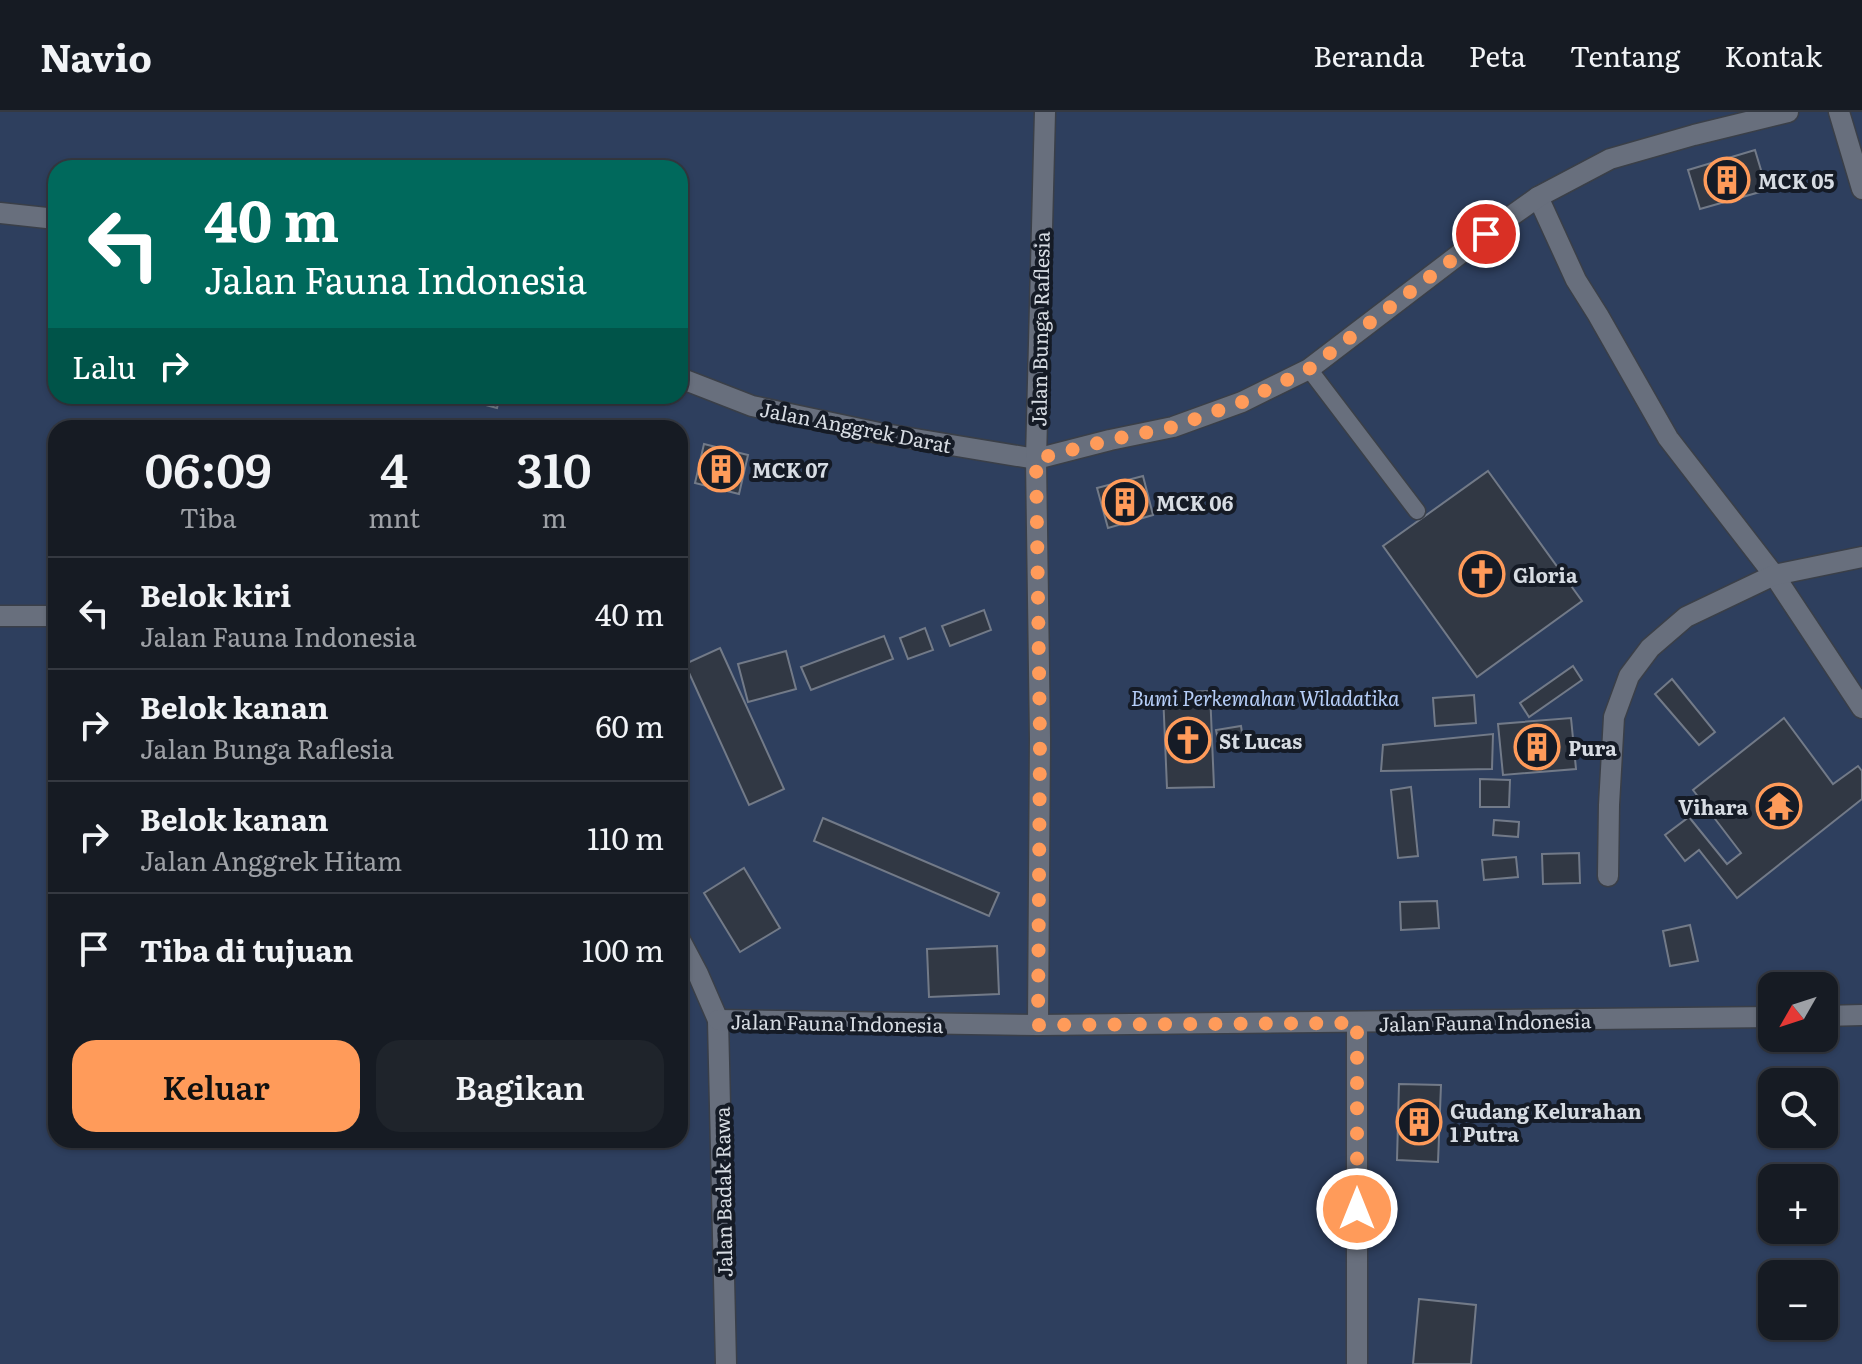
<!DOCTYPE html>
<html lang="id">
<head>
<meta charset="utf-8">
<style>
  body { margin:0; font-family:Literata,serif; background:#1f242b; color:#f1f3f6; height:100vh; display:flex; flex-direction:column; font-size:30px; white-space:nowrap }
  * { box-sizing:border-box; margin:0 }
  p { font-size:26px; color:#9ea1a6 }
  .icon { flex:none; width:44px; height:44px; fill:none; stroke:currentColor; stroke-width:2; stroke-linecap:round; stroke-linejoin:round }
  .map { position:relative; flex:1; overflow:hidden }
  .details { position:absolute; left:48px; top:308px; width:640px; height:728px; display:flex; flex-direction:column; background:#161b23; border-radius:24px; box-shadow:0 2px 6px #0004,0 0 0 2px #353941 }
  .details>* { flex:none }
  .guide { position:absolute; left:48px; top:48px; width:640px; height:244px; border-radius:24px; box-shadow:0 2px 6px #0004,0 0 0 2px #353941; background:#00695c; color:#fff; overflow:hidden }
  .needle { width:52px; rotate:231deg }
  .controls { position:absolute; left:1758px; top:860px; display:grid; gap:16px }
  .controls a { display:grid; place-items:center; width:80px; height:80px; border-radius:16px; background:#161b23; box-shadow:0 2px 6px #0004,0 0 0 2px #353941; font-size:40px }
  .pin { position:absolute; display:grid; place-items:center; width:68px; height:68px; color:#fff; margin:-34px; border:4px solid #fff; border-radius:50%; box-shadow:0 2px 8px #0007 }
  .me { position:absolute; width:88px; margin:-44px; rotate:0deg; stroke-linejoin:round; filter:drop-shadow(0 0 6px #0008) }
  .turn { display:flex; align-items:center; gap:28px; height:168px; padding:0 24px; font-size:36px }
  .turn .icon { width:104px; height:104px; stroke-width:2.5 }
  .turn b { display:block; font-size:56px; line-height:68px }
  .then { display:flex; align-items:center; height:76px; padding:0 24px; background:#0003; gap:16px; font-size:30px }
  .eta { display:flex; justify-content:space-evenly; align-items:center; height:136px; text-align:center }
  .eta b { font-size:48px; font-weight:600; line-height:56px }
  .cta { display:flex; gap:16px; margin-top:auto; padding:16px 24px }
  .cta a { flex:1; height:92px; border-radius:24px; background:#ff9b5a; color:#111; font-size:32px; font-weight:600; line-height:92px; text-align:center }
  .cta a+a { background:#1f242b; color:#f1f3f6 }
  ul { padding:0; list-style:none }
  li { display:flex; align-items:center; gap:24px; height:112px; padding:0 24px; border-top:2px solid #353941 }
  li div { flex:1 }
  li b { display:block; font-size:30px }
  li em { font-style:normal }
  header { display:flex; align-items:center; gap:48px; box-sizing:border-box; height:112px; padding:0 40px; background:#161b23; border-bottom:2px solid #353941 }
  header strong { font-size:38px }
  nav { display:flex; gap:44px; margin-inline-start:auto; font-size:28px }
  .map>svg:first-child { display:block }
  .green { fill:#2e3f5e; fill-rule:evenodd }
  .building { fill:#313844; stroke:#727a88; stroke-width:2 }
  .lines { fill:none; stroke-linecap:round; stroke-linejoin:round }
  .lane-casing { stroke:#3a3f48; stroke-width:19 }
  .street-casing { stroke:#3a3f48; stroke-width:23 }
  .lane { stroke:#686f7d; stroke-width:16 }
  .street { stroke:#686f7d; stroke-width:20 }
  .route { stroke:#ff9b5a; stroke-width:14; stroke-dasharray:0 25.2 }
  .labels { text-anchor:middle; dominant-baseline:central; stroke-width:8; stroke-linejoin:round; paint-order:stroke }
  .poi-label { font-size:20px; font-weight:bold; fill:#d7dce3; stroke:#151b26; text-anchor:start }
  .street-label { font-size:20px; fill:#d7dce3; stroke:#151b26 }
  .park-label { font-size:20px; font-style:italic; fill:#b6cef8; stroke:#151b26 }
</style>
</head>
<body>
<header>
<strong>Navio</strong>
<nav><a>Beranda</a><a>Peta</a><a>Tentang</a><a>Kontak</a></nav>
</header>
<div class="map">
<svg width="1862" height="1252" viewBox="0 0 1862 1252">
  <rect width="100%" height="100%" fill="#1e242f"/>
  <path class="green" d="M 0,0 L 1862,0 L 1862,1252 L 0,1252 ZM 56,56 L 680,56 L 680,284 L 56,284 ZM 56,316 L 680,316 L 680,1028 L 56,1028 ZM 1772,874 L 1824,874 L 1824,926 L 1772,926 ZM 1772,970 L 1824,970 L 1824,1022 L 1772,1022 ZM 1772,1066 L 1824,1066 L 1824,1118 L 1772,1118 ZM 1772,1162 L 1824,1162 L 1824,1214 L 1772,1214 Z"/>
  <g class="building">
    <polygon points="1755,38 1767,78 1700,97 1688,58"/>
    <polygon points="452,284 500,284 497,296"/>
    <polygon points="704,332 748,343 739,382 695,371"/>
    <polygon points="1488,359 1582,489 1477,565 1383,434"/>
    <polygon points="1143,364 1153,403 1108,416 1097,376"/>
    <polygon points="984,498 991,518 950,534 942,514"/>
    <polygon points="925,516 933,538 908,547 900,526"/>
    <polygon points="884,524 893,547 811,578 801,555"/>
    <polygon points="720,536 784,677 749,693 685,552"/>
    <polygon points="786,539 796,577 748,590 738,552"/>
    <polygon points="1573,554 1582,568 1529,605 1520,591"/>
    <polygon points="1672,567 1715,620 1699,633 1655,582"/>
    <polygon points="1210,579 1214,675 1167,676 1163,581"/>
    <polygon points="1474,583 1476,611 1435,614 1433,586"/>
    <polygon points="1571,606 1576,657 1503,663 1498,612"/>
    <polygon points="1784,606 1833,672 1858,654 1862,659 1862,687 1737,786 1699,738 1685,749 1665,723 1689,705 1727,752 1741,741 1693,678"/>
    <polygon points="1241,614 1244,634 1220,638 1216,618"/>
    <polygon points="1493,622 1492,657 1381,659 1383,633"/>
    <polygon points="1480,667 1510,668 1509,695 1480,695"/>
    <polygon points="1411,675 1418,744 1398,746 1391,678"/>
    <polygon points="823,706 999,781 989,804 814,729"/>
    <polygon points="1494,708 1519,710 1518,725 1493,723"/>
    <polygon points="1579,741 1580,771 1543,772 1542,742"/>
    <polygon points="1516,745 1518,765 1484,768 1482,748"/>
    <polygon points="744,756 780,816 740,840 704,781"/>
    <polygon points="1437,789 1439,816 1401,818 1400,790"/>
    <polygon points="1690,813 1698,849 1670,854 1663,819"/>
    <polygon points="997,834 999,882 929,885 927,837"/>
    <polygon points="1399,972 1441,973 1438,1050 1397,1048"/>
    <polygon points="1419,1187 1476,1193 1471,1252 1413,1252"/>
  </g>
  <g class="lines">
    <g class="lane-casing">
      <polyline id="lane" points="1309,257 1417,399"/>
    </g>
    <g class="street-casing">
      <g id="street">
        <polyline points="1839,0 1862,77"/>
        <polyline points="1538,85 1576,168 1598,203 1668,326 1774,463 1862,596"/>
        <polyline points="0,101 56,107"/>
        <polyline points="680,266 752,294 879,321 1036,347 1110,328 1173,315 1242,290 1309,257 1486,122 1538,85 1610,47 1694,23 1788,0"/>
        <polyline points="0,504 56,504"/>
        <polyline points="1608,764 1609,693 1614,605 1629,564 1650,536 1686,505 1774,463 1862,445"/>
        <polyline points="680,828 698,862 718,908 726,1252"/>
        <polyline points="1824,904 1862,903"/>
        <polyline points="718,908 1038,913 1772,905"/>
        <polyline points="1038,913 1040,627 1036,347 1045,0"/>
        <polyline points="1357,1252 1357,911"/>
      </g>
    </g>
    <use href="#lane" class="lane"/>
    <use href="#street" class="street"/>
  </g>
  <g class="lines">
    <polyline class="route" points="1357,1097 1357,911 1038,913 1040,627 1036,347 1110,328 1173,315 1242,290 1309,257 1486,122"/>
  </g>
  <defs>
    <g id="building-ring" transform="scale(2.3)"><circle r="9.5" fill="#151b26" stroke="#ff9b5a" stroke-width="1.5"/><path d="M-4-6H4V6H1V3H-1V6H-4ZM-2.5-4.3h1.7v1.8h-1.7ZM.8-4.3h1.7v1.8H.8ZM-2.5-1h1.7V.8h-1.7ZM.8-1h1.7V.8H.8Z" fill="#ff9b5a"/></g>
    <g id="church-ring" transform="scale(2.3)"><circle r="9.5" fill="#151b26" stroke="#ff9b5a" stroke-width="1.5"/><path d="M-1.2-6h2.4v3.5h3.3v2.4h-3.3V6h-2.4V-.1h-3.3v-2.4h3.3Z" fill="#ff9b5a"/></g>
    <g id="temple-ring" transform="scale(2.3)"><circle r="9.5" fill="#151b26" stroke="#ff9b5a" stroke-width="1.5"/><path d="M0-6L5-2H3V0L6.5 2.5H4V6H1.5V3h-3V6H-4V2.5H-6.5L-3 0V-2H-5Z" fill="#ff9b5a"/></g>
  </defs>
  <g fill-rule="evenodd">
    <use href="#building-ring" x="1727" y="68"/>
    <use href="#building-ring" x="721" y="357"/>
    <use href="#building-ring" x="1125" y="390"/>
    <use href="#church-ring" x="1482" y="462"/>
    <use href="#church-ring" x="1188" y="628"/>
    <use href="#building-ring" x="1537" y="635"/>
    <use href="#temple-ring" x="1779" y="694"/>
    <use href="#building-ring" x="1419" y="1010"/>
  </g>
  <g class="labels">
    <g class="poi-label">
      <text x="1758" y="68">MCK 05</text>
      <text x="752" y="357">MCK 07</text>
      <text x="1156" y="390">MCK 06</text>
      <text x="1513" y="462">Gloria</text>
      <text x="1219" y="628">St Lucas</text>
      <text x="1568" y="635">Pura</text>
      <text x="1748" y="694" text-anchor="end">Vihara</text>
      <text x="1450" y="998">Gudang Kelurahan<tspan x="1450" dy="23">1 Putra</tspan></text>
    </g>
    <g class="street-label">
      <text transform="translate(1039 217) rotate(-89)">Jalan Bunga Raflesia</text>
      <text transform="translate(856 314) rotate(11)">Jalan Anggrek Darat</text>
      <text transform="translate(1485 909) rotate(-1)">Jalan Fauna Indonesia</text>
      <text transform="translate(837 910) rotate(1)">Jalan Fauna Indonesia</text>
      <text transform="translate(722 1080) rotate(-91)">Jalan Badak Rawa</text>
    </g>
    <g class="park-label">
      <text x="1265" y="585">Bumi Perkemahan Wiladatika</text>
    </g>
  </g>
</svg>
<div class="controls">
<a><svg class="needle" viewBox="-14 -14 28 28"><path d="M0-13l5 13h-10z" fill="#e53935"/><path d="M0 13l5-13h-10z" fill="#9ea1a6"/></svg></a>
<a><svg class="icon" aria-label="search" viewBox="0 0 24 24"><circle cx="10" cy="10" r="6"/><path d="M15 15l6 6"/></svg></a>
<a>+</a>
<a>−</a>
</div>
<div class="pin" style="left:1486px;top:122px;background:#d93025"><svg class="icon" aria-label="arrive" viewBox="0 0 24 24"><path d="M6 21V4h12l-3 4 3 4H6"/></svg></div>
<svg class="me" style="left:1357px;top:1097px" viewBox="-20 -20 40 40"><circle r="17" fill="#ff9b5a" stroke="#fff" stroke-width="3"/><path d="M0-11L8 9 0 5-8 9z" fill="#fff"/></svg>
<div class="guide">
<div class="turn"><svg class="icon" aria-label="left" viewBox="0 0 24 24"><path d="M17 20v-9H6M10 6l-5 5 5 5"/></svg><div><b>40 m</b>Jalan Fauna Indonesia</div></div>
<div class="then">Lalu<svg class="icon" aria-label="right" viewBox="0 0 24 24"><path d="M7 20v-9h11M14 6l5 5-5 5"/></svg></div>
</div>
<section class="details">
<div class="eta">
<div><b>06:09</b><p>Tiba</p></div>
<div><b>4</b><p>mnt</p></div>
<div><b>310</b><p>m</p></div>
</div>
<ul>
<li><svg class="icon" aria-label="left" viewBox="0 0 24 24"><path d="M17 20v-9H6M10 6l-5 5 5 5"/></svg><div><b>Belok kiri</b><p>Jalan Fauna Indonesia</p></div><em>40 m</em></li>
<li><svg class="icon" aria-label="right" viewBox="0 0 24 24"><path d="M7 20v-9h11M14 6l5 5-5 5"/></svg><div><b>Belok kanan</b><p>Jalan Bunga Raflesia</p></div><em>60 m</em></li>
<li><svg class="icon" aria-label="right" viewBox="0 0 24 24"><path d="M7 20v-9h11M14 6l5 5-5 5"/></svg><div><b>Belok kanan</b><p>Jalan Anggrek Hitam</p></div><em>110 m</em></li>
<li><svg class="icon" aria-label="arrive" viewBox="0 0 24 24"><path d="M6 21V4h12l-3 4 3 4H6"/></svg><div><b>Tiba di tujuan</b></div><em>100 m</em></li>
</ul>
<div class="cta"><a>Keluar</a><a>Bagikan</a></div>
</section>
</div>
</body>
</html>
